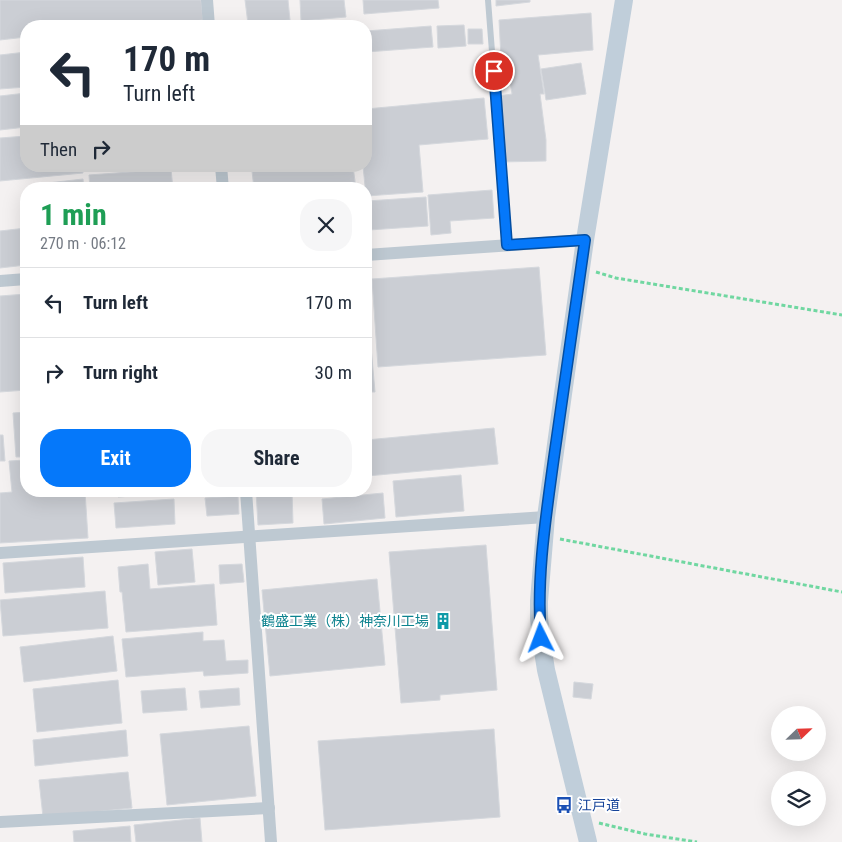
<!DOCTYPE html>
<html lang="en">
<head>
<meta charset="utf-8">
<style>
  body { margin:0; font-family:"Roboto Condensed","Noto Sans JP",sans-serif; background:#f6f6f7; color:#1f2937; height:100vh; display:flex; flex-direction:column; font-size:19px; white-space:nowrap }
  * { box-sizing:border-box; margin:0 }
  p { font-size:16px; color:#747a83 }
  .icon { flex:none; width:28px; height:28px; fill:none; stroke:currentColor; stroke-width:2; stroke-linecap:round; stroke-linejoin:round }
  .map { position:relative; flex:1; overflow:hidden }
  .panel { position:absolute; left:20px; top:182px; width:352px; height:315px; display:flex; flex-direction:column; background:#fff; border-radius:20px; box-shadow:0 5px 20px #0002 }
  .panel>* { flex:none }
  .hud { position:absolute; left:20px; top:20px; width:352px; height:152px; border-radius:20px; box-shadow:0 5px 20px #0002; background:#fff; color:#1f2937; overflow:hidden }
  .needle { width:32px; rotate:67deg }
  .tools { position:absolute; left:771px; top:706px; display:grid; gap:10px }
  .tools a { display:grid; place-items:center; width:55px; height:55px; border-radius:50%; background:#fff; box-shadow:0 5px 20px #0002; font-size:25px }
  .pin { position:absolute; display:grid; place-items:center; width:42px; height:42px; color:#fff; margin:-21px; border:2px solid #fff; border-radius:50%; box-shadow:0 1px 5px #0007 }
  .me { position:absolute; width:55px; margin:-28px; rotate:357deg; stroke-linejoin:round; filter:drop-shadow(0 0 4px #0008) }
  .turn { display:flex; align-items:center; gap:18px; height:105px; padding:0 20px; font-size:22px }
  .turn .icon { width:65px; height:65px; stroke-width:2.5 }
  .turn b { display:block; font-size:35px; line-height:42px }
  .then { display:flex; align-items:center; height:48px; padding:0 20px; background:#0003; gap:10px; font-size:19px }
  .round { display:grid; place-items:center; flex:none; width:52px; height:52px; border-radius:20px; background:#f6f6f7 }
  .summary { display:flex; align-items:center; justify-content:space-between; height:85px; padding:0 20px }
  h1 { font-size:30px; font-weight:700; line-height:38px; color:#1e9e55 }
  .button { display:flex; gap:10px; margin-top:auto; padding:10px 20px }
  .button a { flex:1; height:58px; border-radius:20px; background:#0578fa; color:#fff; font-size:20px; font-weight:700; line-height:58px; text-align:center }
  .button a+a { background:#f6f6f7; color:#1f2937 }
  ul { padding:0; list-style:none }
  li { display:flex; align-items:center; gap:15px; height:70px; padding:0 20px; border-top:1px solid #e0e1e3 }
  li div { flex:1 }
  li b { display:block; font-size:19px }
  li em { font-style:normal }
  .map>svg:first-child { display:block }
  .building { fill:#cbced4; stroke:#d5d8dd }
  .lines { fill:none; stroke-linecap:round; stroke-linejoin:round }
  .path { stroke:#70d7a1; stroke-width:3; stroke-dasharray:4 2.5; stroke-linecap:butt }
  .lane { stroke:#bec9d2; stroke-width:6 }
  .street { stroke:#bec9d2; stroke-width:12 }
  .secondary { stroke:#c0ceda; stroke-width:18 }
  .route-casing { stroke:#034ea2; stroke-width:12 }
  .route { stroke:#0578fa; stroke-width:9 }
  .labels { text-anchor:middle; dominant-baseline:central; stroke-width:4; stroke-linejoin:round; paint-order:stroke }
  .culture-label { font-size:14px; fill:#0d838f; stroke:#fff; text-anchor:end }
  .transit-label { font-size:14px; fill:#164399; stroke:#fff; text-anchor:start }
</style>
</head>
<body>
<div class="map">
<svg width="842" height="842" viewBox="0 0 842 842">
  <rect width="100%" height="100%" fill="#f4f1f1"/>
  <g class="building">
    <polygon points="0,0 201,0 203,20 139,26 26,26 26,37 0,40"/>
    <polygon points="245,0 288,0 290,20 248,24"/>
    <polygon points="300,0 344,0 346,17 301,21"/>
    <polygon points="363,0 438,0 439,8 364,14"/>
    <polygon points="496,0 530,0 530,2 496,6"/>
    <polygon points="591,13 593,50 538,55 544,94 540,94 546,140 546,161 502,162 502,140 504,140 498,96 512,94 506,58 501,58 499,20"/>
    <polygon points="346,21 347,26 306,26 305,25"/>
    <polygon points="464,25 466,46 438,48 437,26"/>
    <polygon points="431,26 433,47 366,52 366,31"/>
    <polygon points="468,29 482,29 483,44 468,44"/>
    <polygon points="26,52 26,87 0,89 0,55"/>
    <polygon points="581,63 586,94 546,100 541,69"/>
    <polygon points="26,93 26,127 0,130 0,96"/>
    <polygon points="484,98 488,139 419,145 423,192 366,196 363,166 366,166 366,109"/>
    <polygon points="26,136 26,166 82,166 83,173 0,181 0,138"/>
    <polygon points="288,166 353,166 356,189 254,189 252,171"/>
    <polygon points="171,169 173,189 90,189 89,175"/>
    <polygon points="83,179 84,189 40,189 39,184"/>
    <polygon points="492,190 494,218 450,221 451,233 431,235 428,195"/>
    <polygon points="426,197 428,226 369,230 367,201"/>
    <polygon points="26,228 26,265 0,268 0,231"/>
    <polygon points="539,267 546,355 378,367 372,279"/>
    <polygon points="26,294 26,390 0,392 0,296"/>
    <polygon points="371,347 375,392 366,392 366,348"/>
    <polygon points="26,412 26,457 16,457 13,413"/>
    <polygon points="494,428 498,464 367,476 366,440"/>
    <polygon points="0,435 3,435 5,461 0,461"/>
    <polygon points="26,460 26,491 85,491 88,538 0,543 0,493 12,492 9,461"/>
    <polygon points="461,475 464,511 396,517 393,481"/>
    <polygon points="118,491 203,491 118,497"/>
    <polygon points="256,491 292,491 293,523 258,525"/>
    <polygon points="383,493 385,518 324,524 322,499"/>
    <polygon points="238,496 239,514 207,516 205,498"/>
    <polygon points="174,499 175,524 116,528 114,503"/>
    <polygon points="486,545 497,690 440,695 440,700 401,703 389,552"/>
    <polygon points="192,549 195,582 158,585 155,552"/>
    <polygon points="83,557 85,587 5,593 3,563"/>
    <polygon points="148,564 150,589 214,584 217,625 126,632 122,592 120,592 118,567"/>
    <polygon points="242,564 244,582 220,584 219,565"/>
    <polygon points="377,579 385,665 270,676 262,590"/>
    <polygon points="105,591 108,628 3,636 0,600"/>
    <polygon points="203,632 203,641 224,640 226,661 248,660 248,673 204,676 203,671 126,677 122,639"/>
    <polygon points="113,636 117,671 24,682 20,647"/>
    <polygon points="118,680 122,723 37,732 33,689"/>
    <polygon points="574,682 593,684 591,699 573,697"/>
    <polygon points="185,688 187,710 143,713 141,691"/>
    <polygon points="239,688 240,705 201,708 199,691"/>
    <polygon points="249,726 256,796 167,805 160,734"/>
    <polygon points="494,729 500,817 325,830 318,741"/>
    <polygon points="126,730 128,756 35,766 33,740"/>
    <polygon points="128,772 132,808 43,817 39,780"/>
    <polygon points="200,818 202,842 136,842 134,825"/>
    <polygon points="130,826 131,842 74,842 73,831"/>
  </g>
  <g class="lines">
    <g class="path">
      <polyline points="596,272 616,278 842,315"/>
      <polyline points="560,539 842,592"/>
      <polyline points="599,823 645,834 697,842"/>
    </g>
    <polyline class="lane" points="488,0 507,245"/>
    <g class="street">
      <polyline points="207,0 209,26"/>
      <polyline points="221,166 223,189"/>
      <polyline points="366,255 585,240"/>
      <polyline points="0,281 26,279"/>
      <polyline points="246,491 271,842"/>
      <polyline points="0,553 546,517"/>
      <polyline points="0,822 269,808"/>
    </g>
    <polyline class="secondary" points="588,842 546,670 541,638 539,618 539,601 546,517 563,394 585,240 624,0"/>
  </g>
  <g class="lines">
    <g class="route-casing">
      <path id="route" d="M 494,71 L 507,245 L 585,240 C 575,312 564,385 554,457 C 546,516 536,578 541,638"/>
    </g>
    <use href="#route" class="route"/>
  </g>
  <defs>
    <g id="building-bare" transform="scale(1.35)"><path d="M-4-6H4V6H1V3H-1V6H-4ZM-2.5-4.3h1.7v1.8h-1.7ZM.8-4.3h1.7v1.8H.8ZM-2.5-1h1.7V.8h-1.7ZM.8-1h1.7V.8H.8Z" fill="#0f9aa8" stroke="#fff" stroke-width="2.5" paint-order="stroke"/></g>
    <g id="bus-bare" transform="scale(1.35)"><path d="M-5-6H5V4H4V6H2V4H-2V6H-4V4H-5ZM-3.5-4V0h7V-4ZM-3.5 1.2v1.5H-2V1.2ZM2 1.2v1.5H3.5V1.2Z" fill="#1a4fb4" stroke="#fff" stroke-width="2.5" paint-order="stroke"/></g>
  </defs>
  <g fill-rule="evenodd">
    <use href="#building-bare" x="443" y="621"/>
    <use href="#bus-bare" x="564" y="805"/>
  </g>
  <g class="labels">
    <g class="culture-label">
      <text x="429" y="621">鶴盛工業（株）神奈川工場</text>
    </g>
    <g class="transit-label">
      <text x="578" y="805">江戸道</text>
    </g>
  </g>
</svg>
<div class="tools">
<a><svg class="needle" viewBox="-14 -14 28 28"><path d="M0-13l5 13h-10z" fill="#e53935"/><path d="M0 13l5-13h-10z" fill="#747a83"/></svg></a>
<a><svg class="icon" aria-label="layers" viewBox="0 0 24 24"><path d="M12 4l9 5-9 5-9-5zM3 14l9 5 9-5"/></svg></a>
</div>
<div class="pin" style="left:494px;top:71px;background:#d93025"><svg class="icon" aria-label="arrive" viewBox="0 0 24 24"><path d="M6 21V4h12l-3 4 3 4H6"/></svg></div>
<svg class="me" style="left:541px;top:638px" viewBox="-20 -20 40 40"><path d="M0-17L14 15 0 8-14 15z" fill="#0578fa" stroke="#fff" stroke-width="4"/></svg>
<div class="hud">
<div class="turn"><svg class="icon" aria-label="left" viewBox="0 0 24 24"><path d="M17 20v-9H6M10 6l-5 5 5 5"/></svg><div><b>170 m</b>Turn left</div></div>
<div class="then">Then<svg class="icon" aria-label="right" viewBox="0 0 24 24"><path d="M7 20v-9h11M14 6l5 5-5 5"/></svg></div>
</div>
<section class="panel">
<div class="summary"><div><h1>1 min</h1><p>270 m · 06:12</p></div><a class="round"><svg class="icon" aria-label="close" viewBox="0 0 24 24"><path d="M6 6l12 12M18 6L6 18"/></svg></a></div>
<ul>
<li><svg class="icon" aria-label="left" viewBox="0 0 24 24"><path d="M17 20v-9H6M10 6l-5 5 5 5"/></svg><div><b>Turn left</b></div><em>170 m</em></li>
<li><svg class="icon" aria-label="right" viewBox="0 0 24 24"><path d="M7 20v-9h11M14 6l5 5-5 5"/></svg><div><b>Turn right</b></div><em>30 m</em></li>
</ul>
<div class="button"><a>Exit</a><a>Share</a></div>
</section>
</div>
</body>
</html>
